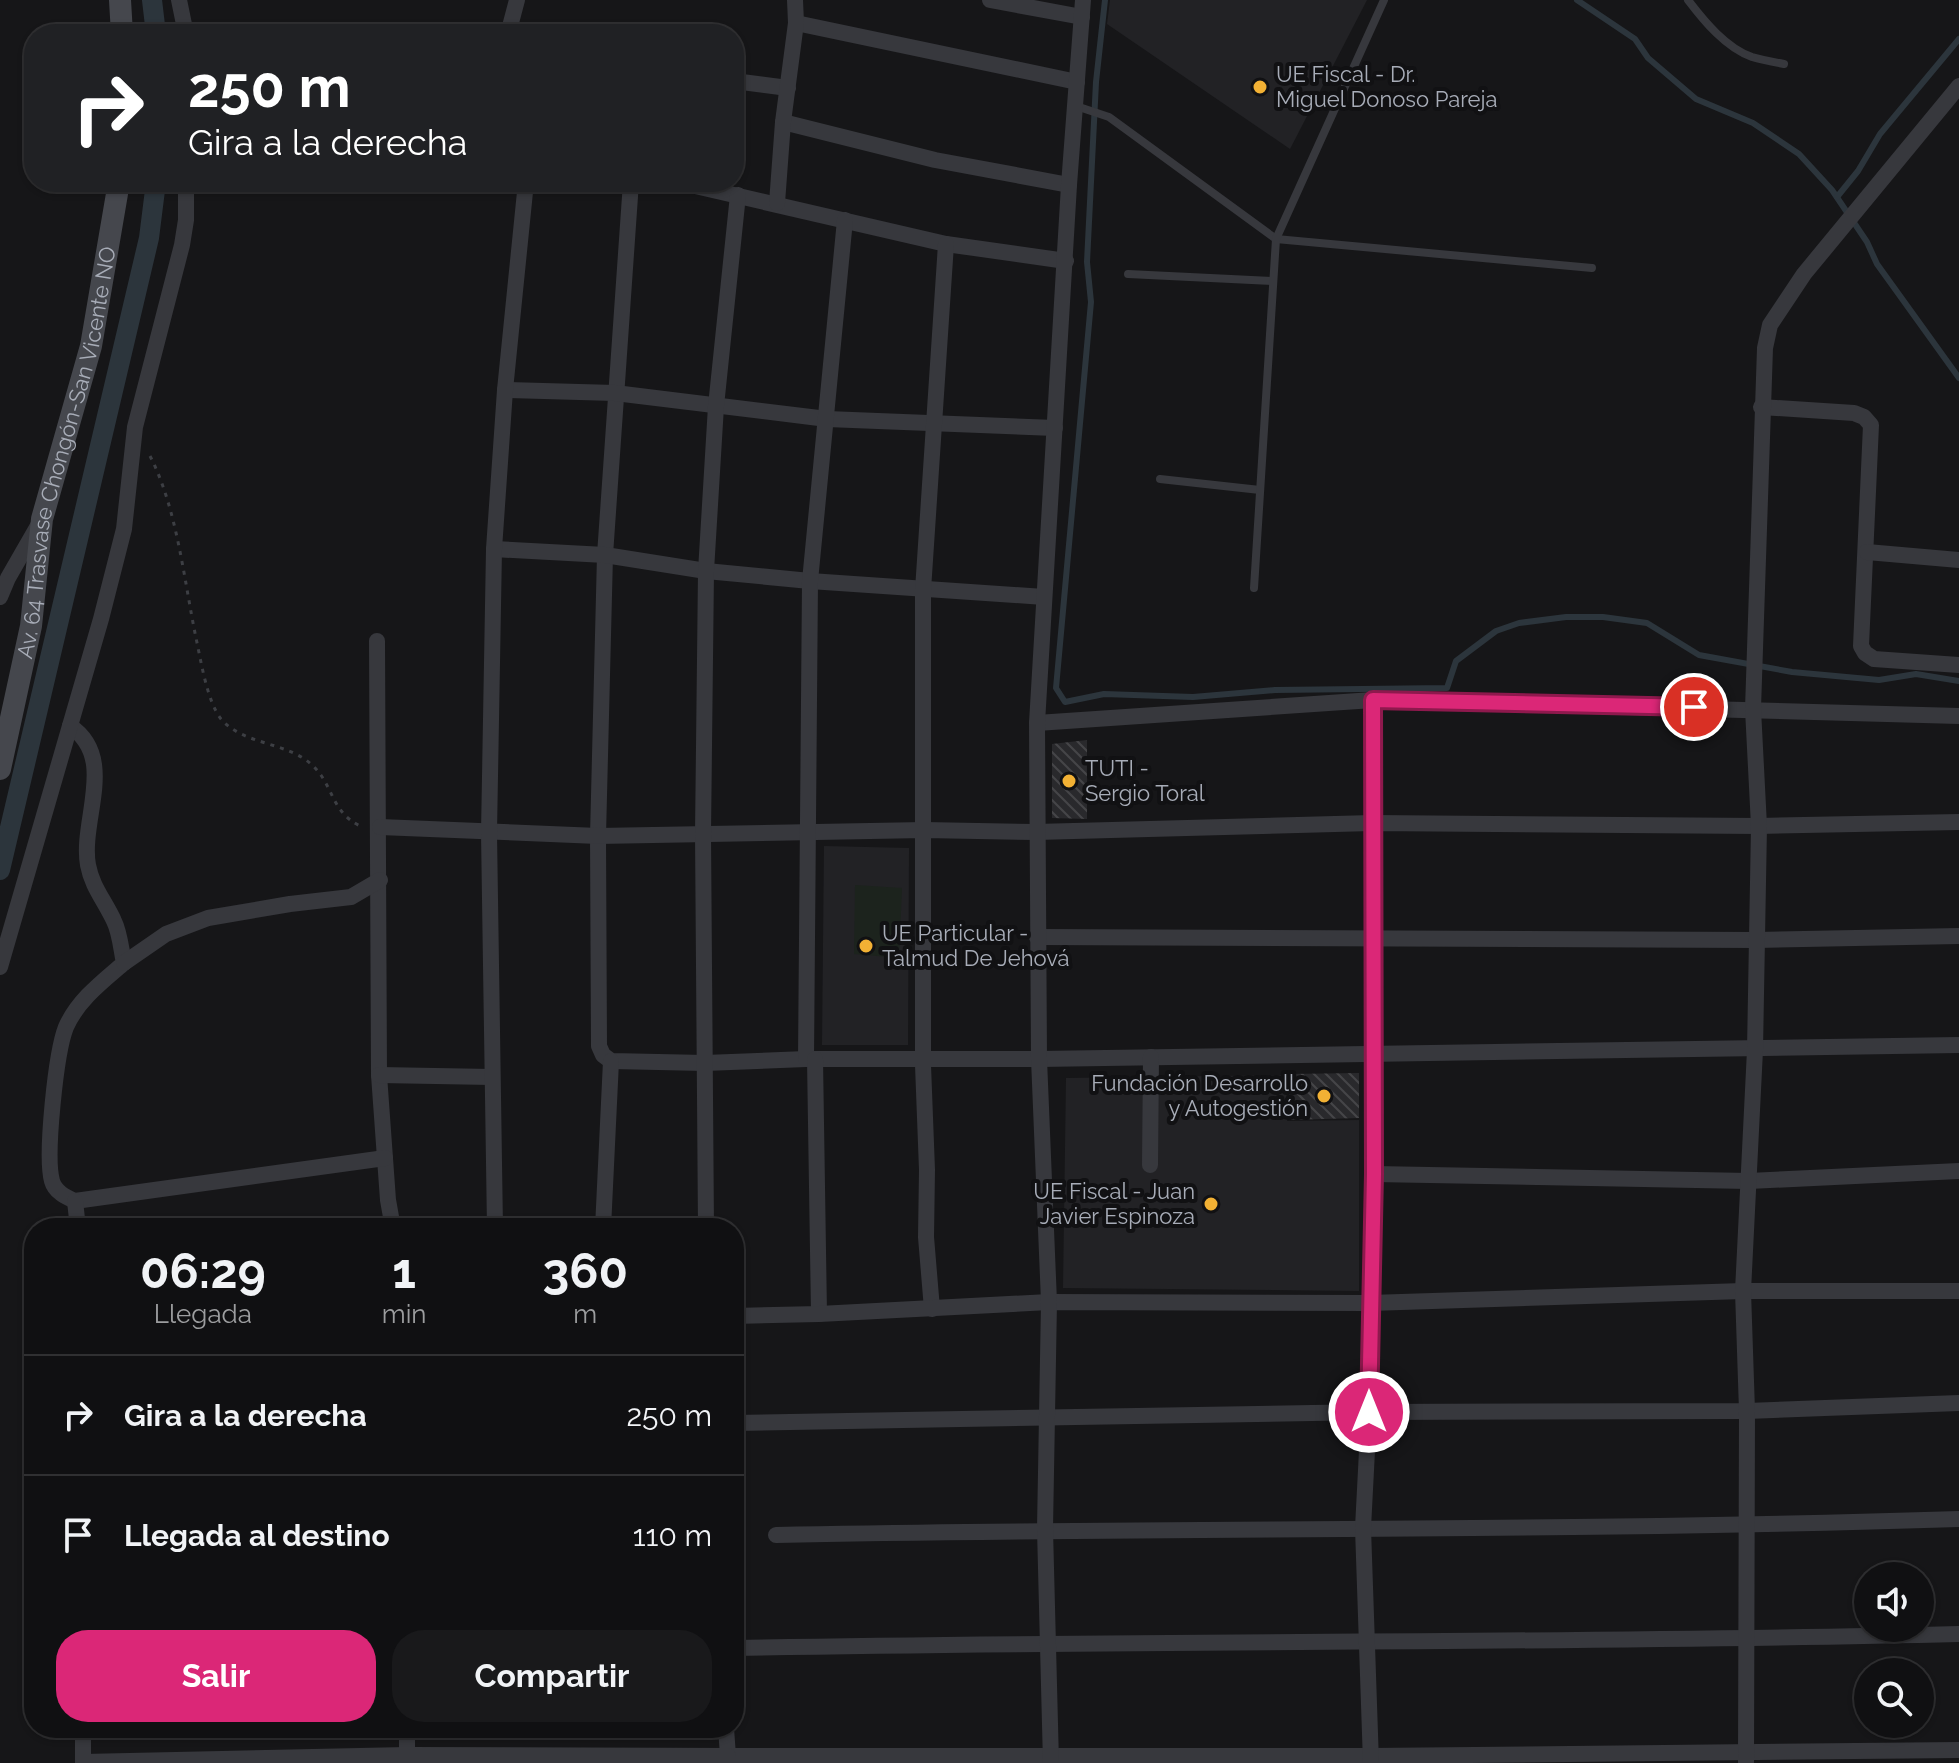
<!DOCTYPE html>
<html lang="es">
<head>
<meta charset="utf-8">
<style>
  body { margin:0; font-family:Raleway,sans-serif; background:#19191b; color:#f1f3f6; height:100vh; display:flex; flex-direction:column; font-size:30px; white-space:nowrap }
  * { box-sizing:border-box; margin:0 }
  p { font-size:26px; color:#9c9d9f }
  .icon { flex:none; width:44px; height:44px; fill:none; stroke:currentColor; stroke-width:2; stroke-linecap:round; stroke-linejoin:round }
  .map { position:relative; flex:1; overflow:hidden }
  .sheet { position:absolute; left:24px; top:1218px; width:720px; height:520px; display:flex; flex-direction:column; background:#101012; border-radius:32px; box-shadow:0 2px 6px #0004,0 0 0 2px #303032 }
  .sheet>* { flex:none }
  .guide { position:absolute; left:24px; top:24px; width:720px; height:168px; border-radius:32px; box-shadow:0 2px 6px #0004,0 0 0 2px #303032; background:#202124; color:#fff; overflow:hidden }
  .tools { position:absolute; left:1854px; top:1562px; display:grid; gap:16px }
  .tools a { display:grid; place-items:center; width:80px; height:80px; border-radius:50%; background:#101012; box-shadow:0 2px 6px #0004,0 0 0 2px #303032; font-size:40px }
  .pin { position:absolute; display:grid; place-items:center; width:68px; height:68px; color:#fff; margin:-34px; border:4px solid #fff; border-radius:50%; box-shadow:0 2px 8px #0007 }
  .me { position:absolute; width:88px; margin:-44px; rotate:0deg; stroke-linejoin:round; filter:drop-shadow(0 0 6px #0008) }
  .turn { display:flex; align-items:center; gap:28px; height:168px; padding:0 32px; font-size:36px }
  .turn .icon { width:104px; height:104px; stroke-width:2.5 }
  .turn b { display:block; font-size:56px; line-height:68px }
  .eta { display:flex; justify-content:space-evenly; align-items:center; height:136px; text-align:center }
  .eta b { font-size:48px; font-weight:700; line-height:56px }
  .primary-button { display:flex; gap:16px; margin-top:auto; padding:16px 32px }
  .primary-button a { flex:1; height:92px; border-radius:32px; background:#db2777; color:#fff; font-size:32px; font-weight:700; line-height:92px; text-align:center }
  .primary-button a+a { background:#19191b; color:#f1f3f6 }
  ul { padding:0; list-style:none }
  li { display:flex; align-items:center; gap:24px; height:120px; padding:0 32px; border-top:2px solid #303032 }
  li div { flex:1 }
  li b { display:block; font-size:30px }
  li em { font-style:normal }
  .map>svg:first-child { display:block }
  .built { fill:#222225 }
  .pitch { fill:#1c231d }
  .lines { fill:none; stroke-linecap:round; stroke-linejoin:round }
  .stream { stroke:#2c353c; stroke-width:6 }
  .canal { stroke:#2c353c; stroke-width:20 }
  .building { fill:url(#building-back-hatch) }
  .path { stroke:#3d3f44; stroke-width:3; stroke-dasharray:4 6; stroke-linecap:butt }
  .lane { stroke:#37383d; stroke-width:8 }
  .street { stroke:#37383d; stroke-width:16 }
  .secondary { stroke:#45474d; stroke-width:22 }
  .route-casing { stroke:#8e194d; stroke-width:20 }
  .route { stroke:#db2777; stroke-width:14 }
  .poi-dot { fill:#f2b134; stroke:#111113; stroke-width:3 }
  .labels { text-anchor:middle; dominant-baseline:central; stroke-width:8; stroke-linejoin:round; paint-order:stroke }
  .poi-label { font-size:22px; fill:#a8adb8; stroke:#111113; text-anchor:start }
  .street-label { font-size:22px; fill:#a8adb8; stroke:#111113 }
</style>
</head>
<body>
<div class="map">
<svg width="1959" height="1763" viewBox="0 0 1959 1763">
  <defs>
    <pattern id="building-back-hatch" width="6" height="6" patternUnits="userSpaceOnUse" patternTransform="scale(2)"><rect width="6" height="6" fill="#29292c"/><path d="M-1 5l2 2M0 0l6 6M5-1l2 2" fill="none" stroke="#454548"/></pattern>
  </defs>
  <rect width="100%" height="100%" fill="#161618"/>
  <g class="built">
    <polygon points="1110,0 1367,0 1290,149 1107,24"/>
    <polygon points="824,846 909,848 908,1045 822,1045"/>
    <polygon points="1286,1075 1287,1121 1359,1120 1359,1291 1063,1288 1066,1078"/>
  </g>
  <polygon class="pitch" points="855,885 902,888 899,958 854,954"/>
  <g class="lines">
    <g class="stream">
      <polyline points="1105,0 1096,82 1087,262 1091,302 1056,688 1065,702 1104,694 1193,697 1275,690 1447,688 1456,661 1496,631 1519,623 1566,617 1603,617 1647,623 1699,655 1792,672 1879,680 1916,674 1959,681"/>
      <polyline points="1577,0 1635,39 1648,58 1696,99 1753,123 1799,154 1832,190 1867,242 1877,264 1959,378"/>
      <polyline points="1837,197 1858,171 1880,134 1959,39"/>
    </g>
    <g class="canal">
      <polyline points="152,0 156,34"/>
      <polyline points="0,870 149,238 156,182"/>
    </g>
  </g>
  <g class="building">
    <polygon points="1087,740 1087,819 1052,818 1052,744"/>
    <polygon points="1359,1073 1359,1118 1289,1120 1289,1074"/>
  </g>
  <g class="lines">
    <path class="path" d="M 150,456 C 177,508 184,580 196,638 C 201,661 207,701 221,719 C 243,745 288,742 312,765 C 334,785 330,811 360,826"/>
    <g class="lane">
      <path d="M 1688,0 C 1704,21 1726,48 1752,57 C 1762,60 1773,62 1784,64"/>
      <polyline points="1076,106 1109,117 1276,239 1592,268"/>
      <polyline points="1128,274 1273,281"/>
      <polyline points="1160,479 1260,490"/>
      <polyline points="1254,588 1276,239 1384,0"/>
    </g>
    <g class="street">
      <polyline points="179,0 186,34"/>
      <polyline points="990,0 1082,17"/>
      <polyline points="796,23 1077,82"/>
      <polyline points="508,34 517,0"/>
      <polyline points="734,81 788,88"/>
      <polyline points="783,122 935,160 1069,185"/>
      <polyline points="631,182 605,555 598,836 599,1046 603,1055 611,1061 705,1063 806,1059 1039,1059 1959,1045"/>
      <polyline points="678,182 946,244 1066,261"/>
      <polyline points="777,203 783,122 796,23 795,0"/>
      <polyline points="505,390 615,393 827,419 1055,428"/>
      <polyline points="1761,407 1854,413 1864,417 1871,425 1861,646 1865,653 1874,659 1959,665"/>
      <polyline points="494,549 605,555 706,571 810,581 1044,597"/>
      <polyline points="1867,552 1959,560"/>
      <polyline points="0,597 8,578 39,524"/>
      <polyline points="377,641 379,1075 388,1200 393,1228"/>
      <polyline points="1037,723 1373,700 1959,716"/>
      <path d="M 70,726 C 118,758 80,820 88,865 C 92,887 105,901 114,921 C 120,933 121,949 124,963 C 102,982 78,1000 66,1027 C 56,1052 45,1156 52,1181 C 55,1192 66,1197 75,1201 L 385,1158"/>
      <polyline points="380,827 598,836 924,830 1036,832 1372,823 1759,826 1959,822"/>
      <polyline points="1037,937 1756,940 1959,936"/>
      <polyline points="124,963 166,934 208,918 290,904 351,897 380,880"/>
      <polyline points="0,967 101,619 124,529 135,427 182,245 186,220 186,182"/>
      <polyline points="806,1059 810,581 845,220"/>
      <polyline points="815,1059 819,1314"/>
      <polyline points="379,1075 492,1077"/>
      <polyline points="1150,1165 1151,1057"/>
      <polyline points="1374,1174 1749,1181 1959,1171"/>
      <polyline points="75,1201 78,1228"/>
      <polyline points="495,1228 489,833 494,549 505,390 526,182"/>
      <polyline points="603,1228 611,1061"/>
      <polyline points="706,1228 703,834 706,571 716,406 738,195"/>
      <polyline points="932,1309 926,1237 927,1170 923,1065 923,590 946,244"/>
      <polyline points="734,1316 819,1314 1049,1302 1370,1303 1743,1291 1959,1291"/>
      <polyline points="734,1423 1369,1412 1747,1411 1959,1403"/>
      <path d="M 776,1535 C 1170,1527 1565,1532 1959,1519"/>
      <path d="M 734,1648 C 1142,1640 1551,1644 1959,1634"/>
      <polyline points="726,1728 728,1756 1371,1756 1959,1750"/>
      <polyline points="83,1762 407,1755 728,1756 728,1763"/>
      <polyline points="83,1763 83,1728"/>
      <polyline points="407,1763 407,1728"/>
      <polyline points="1051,1763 1045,1529 1049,1302 1039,1059 1037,723 1069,185 1083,0"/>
      <polyline points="1371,1763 1363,1528 1369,1412 1374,1174 1373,700"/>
      <polyline points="1746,1763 1747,1411 1743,1291 1755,1050 1759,826 1753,709 1765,348 1770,325 1804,274 1959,86"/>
    </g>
    <g class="secondary">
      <polyline points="120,0 122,34"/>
      <path id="s1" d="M 0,769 L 31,626 L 42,519 L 91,346 L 119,182"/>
    </g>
  </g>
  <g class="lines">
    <g class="route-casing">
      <polyline id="route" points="1369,1412 1374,1174 1373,700 1694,707"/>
    </g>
    <use href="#route" class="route"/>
  </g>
  <g class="poi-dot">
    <circle cx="1260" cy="87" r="8"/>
    <circle cx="1069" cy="781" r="8"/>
    <circle cx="866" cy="946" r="8"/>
    <circle cx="1324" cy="1096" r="8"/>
    <circle cx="1211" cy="1204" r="8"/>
  </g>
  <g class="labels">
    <g class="poi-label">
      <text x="1276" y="74">UE Fiscal - Dr.<tspan x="1276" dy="25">Miguel Donoso Pareja</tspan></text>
      <text x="1085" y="768">TUTI -<tspan x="1085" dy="25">Sergio Toral</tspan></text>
      <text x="882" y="933">UE Particular -<tspan x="882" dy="25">Talmud De Jehová</tspan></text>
      <text x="1308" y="1083" text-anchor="end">Fundación Desarrollo<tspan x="1308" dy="25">y Autogestión</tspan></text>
      <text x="1195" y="1191" text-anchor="end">UE Fiscal - Juan<tspan x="1195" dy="25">Javier Espinoza</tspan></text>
    </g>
    <g class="street-label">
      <text stroke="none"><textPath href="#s1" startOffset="324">Av. 64 Trasvase Chongón-San Vicente NO</textPath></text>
    </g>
  </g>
</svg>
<div class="tools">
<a><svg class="icon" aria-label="sound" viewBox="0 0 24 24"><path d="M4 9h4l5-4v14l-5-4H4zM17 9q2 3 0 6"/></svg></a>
<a><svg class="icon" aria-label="search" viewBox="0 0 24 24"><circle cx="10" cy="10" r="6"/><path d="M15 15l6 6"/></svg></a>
</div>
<div class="pin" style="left:1694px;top:707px;background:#d93025"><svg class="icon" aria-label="arrive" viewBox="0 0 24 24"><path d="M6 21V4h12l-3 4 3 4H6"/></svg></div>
<svg class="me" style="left:1369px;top:1412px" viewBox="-20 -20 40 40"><circle r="17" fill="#db2777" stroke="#fff" stroke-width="3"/><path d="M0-11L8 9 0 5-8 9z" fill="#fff"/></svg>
<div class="guide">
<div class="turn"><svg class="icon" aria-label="right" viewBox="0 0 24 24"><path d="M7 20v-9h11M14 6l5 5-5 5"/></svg><div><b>250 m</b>Gira a la derecha</div></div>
</div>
<section class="sheet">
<div class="eta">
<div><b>06:29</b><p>Llegada</p></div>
<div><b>1</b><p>min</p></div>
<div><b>360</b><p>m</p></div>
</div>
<ul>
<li><svg class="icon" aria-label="right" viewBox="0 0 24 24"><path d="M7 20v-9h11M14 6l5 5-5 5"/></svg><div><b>Gira a la derecha</b></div><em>250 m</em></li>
<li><svg class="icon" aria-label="arrive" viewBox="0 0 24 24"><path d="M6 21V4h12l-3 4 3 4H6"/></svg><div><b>Llegada al destino</b></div><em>110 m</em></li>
</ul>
<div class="primary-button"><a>Salir</a><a>Compartir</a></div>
</section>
</div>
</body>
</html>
